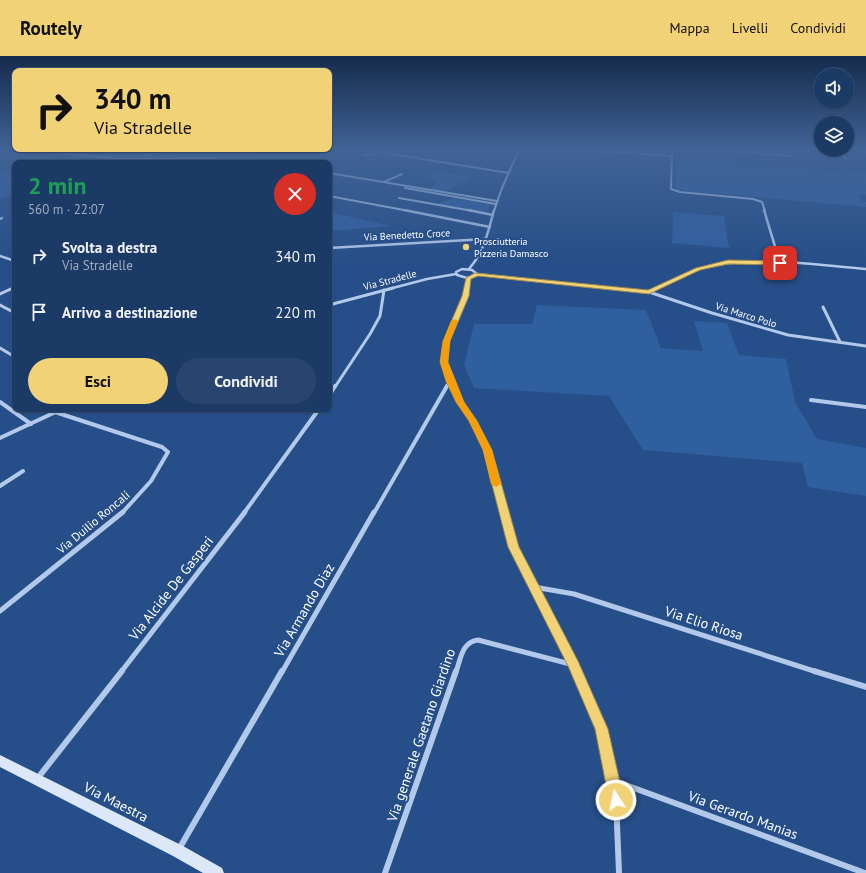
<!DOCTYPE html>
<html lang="it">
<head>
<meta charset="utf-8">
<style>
  body { margin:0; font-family:"PT Sans",sans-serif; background:#29456f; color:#f1f3f6; height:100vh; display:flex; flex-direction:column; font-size:15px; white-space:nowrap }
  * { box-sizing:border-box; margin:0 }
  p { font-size:13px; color:#a0adbf }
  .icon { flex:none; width:22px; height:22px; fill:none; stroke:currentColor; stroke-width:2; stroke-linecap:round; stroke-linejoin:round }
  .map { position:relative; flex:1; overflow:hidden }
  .panel { position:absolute; left:12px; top:104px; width:320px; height:252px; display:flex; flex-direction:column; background:#1c3a66; border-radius:8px; box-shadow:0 1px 3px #0004,0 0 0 1px #3a547a }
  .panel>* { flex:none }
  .guide { position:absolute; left:12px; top:12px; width:320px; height:84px; border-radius:8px; box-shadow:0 1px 3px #0004,0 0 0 1px #3a547a; background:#f2d276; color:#111; overflow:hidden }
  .tools { position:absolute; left:814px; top:12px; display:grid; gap:8px }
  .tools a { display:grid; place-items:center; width:40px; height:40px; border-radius:50%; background:#1c3a66; box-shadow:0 1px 3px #0004,0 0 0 1px #3a547a; font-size:20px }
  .pin { position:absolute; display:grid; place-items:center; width:34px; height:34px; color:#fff; margin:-17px; border-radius:8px; box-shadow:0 2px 6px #0006 }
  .me { position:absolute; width:44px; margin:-22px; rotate:349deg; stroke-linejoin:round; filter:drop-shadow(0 0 3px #0008) }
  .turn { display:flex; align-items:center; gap:14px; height:84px; padding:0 16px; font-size:18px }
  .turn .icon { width:52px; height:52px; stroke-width:2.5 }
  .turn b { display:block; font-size:28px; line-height:34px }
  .round { display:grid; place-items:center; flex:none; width:42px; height:42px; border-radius:21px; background:#29456f }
  .head { display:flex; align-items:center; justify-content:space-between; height:68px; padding:0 16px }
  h1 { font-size:24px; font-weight:600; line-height:30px; color:#1e9e55 }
  .action { display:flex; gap:8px; margin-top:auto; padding:8px 16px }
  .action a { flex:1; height:46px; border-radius:24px; background:#f2d276; color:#111; font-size:16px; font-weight:600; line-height:46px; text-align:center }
  .action a+a { background:#29456f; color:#f1f3f6 }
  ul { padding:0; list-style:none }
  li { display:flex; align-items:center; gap:12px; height:56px; padding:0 16px }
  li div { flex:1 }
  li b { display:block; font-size:15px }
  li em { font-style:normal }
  header { display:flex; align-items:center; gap:24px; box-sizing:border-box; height:56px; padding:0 20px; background:#f2d276; color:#111 }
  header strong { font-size:19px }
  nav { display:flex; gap:22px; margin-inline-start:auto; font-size:14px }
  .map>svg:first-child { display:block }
  .green { fill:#305fa0 }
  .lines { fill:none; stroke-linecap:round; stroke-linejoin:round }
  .minor-far5 { stroke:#b2c9e9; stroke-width:2 }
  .minor-far4 { stroke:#b2c9e9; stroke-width:2.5 }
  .minor-far3 { stroke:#b2c9e9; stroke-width:3 }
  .minor-far2 { stroke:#b2c9e9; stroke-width:4 }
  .minor-far1 { stroke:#b2c9e9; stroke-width:5 }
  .minor { stroke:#b2c9e9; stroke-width:6 }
  .secondary { fill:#dce7f8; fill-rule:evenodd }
  .route { fill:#f2d276; stroke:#9d884d }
  .slow { fill:#f59e0b }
  .poi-dot { fill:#f2d276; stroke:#264e88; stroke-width:1.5 }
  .labels { text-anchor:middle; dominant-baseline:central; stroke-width:4; stroke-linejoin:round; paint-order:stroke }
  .far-street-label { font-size:10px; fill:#fff; stroke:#264e88 }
  .far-poi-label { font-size:10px; fill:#fff; stroke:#264e88; text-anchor:start }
  .street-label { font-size:12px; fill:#fff; stroke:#264e88 }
  .near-street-label { font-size:14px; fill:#fff; stroke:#264e88 }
</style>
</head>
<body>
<header>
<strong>Routely</strong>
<nav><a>Mappa</a><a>Livelli</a><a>Condividi</a></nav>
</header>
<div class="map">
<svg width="866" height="817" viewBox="0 0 866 817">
  <rect width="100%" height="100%" fill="#264e88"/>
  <g class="green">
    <polygon points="254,94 323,94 347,96 320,107 238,107 268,95"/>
    <polygon points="679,102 839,115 839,113 866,115 866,139 858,139 863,146 866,146 866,151 686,135 676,132 676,106 679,106"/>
    <polygon points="0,113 15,116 15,136 0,143"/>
    <polygon points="435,115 473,121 444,136 429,133 438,127 429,120"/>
    <polygon points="453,142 490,148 486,158 438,148"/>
    <polygon points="329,156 391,170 329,175"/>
    <polygon points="673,156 724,160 729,192 672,187"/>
    <polygon points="537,249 646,254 661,292 703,295 694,265 727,267 739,299 786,303 795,346 817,383 866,392 866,440 808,431 802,407 643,394 609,340 474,332 464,309 474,268 532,268"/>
  </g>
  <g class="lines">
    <g class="minor-far5">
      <polyline points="30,94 120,103 215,102"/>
      <polyline points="582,94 672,100"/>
      <polyline points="672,94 671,133 680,136 753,143 762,146 765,155"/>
      <polyline points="724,94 789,100"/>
      <polyline points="840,94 846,103"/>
      <polyline points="364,99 385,97 509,117"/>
      <polyline points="145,100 164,94"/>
      <polyline points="329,117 497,145"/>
      <polyline points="384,126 402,118"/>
      <polyline points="405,132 496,148"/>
      <polyline points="329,140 409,155"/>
      <polyline points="399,142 473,155"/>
      <polyline points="494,155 502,132 519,94"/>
    </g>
    <g class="minor-far4">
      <polyline points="404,154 490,171"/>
      <polyline points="468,154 493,159"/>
      <polyline points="764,154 780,207"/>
      <polyline points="0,163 2,162"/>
      <polyline points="329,192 486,183"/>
      <polyline points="0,200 15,205"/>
      <polygon points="462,213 472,214 477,218 467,222 457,219 456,216"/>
      <path d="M 469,213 C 484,196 488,176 494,154"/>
      <polyline points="477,218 620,233"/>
      <polyline points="11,233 15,231"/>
      <polyline points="389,233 427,223 456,218"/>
      <polyline points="467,233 469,222"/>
      <path d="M 655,233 C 670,226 685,217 700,213 C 750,198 813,209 866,213"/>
    </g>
    <g class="minor-far3">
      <polyline points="610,232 649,236 658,232"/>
      <polyline points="649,236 712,257 788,279 866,290"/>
      <polyline points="0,238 13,232"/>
      <polyline points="0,249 15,257"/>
      <polyline points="329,249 393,232"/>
      <polyline points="823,251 840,286"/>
      <polyline points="0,292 15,301"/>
      <polyline points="335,331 370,278 380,260 384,234"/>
      <polyline points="446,331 450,325"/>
      <path d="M 454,331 C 451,324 445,314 444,305 C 441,280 461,256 467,232"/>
    </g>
    <g class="minor-far2">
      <path d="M 454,330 C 463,353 478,371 487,394 C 495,413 498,436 504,457"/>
      <polyline points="329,340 335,330"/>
      <polyline points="811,344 866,351"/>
      <polyline points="0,346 31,368"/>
      <polyline points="55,356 162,391 168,396 151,425 122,457"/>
      <polyline points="0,382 62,353"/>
      <polyline points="0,430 23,415"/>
      <polyline points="244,457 319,353"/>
      <polyline points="374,457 447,330"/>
    </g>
    <g class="minor-far1">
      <polyline points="504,456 513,491 577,616"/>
      <polyline points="534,531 574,538 817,616"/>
      <polyline points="0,555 123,456"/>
      <polyline points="121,616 245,456"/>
      <polyline points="282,616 374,456"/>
      <path d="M 456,616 C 461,602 462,586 478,584 L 574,609"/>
    </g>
    <g class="minor">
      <polyline points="576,615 601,673 616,743 619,817"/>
      <polyline points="814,615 866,631"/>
      <polyline points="37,723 122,615"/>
      <polyline points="612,724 865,817"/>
      <polyline points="179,793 282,615"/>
      <polyline points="385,817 456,615"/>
    </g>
    <polygon class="secondary" points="0,699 183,790 222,812 224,817 203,817 173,800 0,711"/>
  </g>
  <linearGradient id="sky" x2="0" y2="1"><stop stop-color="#152b4b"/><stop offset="0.45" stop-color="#416396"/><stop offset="1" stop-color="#416396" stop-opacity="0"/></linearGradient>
  <rect width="866" height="208" fill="url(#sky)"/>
  <polygon class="route" points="728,204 780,205 783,207 780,209 728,208 700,214 649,238 478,220 471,223 469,240 450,285 448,306 464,346 477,365 492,394 519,491 578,605 608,673 624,744 622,749 616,751 611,749 609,744 595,673 568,610 508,491 483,394 469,365 456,346 446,325 440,306 443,285 462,240 466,222 475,217 648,234 696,212"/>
  <polygon class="slow" points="455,263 458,265 450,285 448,306 464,346 477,365 492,394 501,428 496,431 491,428 483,394 469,365 456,346 446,325 440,306 443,285 451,265"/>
  <circle class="poi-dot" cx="466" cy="191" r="4"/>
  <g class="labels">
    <g class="far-street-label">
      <text transform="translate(407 179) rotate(-3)">Via Benedetto Croce</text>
      <text transform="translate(390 224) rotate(-15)">Via Stradelle</text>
      <text transform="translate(746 259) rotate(17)">Via Marco Polo</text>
    </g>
    <g class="far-poi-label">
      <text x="474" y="185">Prosciutteria<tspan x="474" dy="12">Pizzeria Damasco</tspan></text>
    </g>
    <g class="street-label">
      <text transform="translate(93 466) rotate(-40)">Via Duilio Roncali</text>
    </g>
    <g class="near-street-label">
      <text transform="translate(171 532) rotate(-52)">Via Alcide De Gasperi</text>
      <text transform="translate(304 554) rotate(-60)">Via Armando Diaz</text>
      <text transform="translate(704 567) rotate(18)">Via Elio Riosa</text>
      <text transform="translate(421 679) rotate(-71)">Via generale Gaetano Giardino</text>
      <text transform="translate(116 746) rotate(27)">Via Maestra</text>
      <text transform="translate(743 759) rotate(20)">Via Gerardo Manias</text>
    </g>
  </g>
</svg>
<div class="tools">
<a><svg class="icon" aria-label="sound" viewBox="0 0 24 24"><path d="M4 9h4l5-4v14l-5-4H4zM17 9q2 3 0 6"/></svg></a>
<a><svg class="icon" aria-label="layers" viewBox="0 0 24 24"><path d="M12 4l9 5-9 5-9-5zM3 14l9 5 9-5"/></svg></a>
</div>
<div class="pin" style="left:780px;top:207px;background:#d93025"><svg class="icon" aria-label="arrive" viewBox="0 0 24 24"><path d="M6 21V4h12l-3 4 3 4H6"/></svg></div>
<svg class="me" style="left:616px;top:744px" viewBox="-20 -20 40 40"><circle r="17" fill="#f2d276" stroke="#fff" stroke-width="3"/><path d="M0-11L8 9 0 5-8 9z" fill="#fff"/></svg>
<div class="guide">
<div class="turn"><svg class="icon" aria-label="right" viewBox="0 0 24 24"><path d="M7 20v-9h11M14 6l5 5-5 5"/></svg><div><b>340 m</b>Via Stradelle</div></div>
</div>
<section class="panel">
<div class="head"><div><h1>2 min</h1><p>560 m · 22:07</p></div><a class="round" style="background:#d93025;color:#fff"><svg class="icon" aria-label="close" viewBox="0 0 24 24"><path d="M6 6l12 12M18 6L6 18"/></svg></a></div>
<ul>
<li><svg class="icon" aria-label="right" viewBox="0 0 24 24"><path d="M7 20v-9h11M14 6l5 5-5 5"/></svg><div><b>Svolta a destra</b><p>Via Stradelle</p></div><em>340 m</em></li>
<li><svg class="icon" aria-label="arrive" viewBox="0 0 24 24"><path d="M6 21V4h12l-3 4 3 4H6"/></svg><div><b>Arrivo a destinazione</b></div><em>220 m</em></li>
</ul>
<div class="action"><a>Esci</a><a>Condividi</a></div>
</section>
</div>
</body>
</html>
